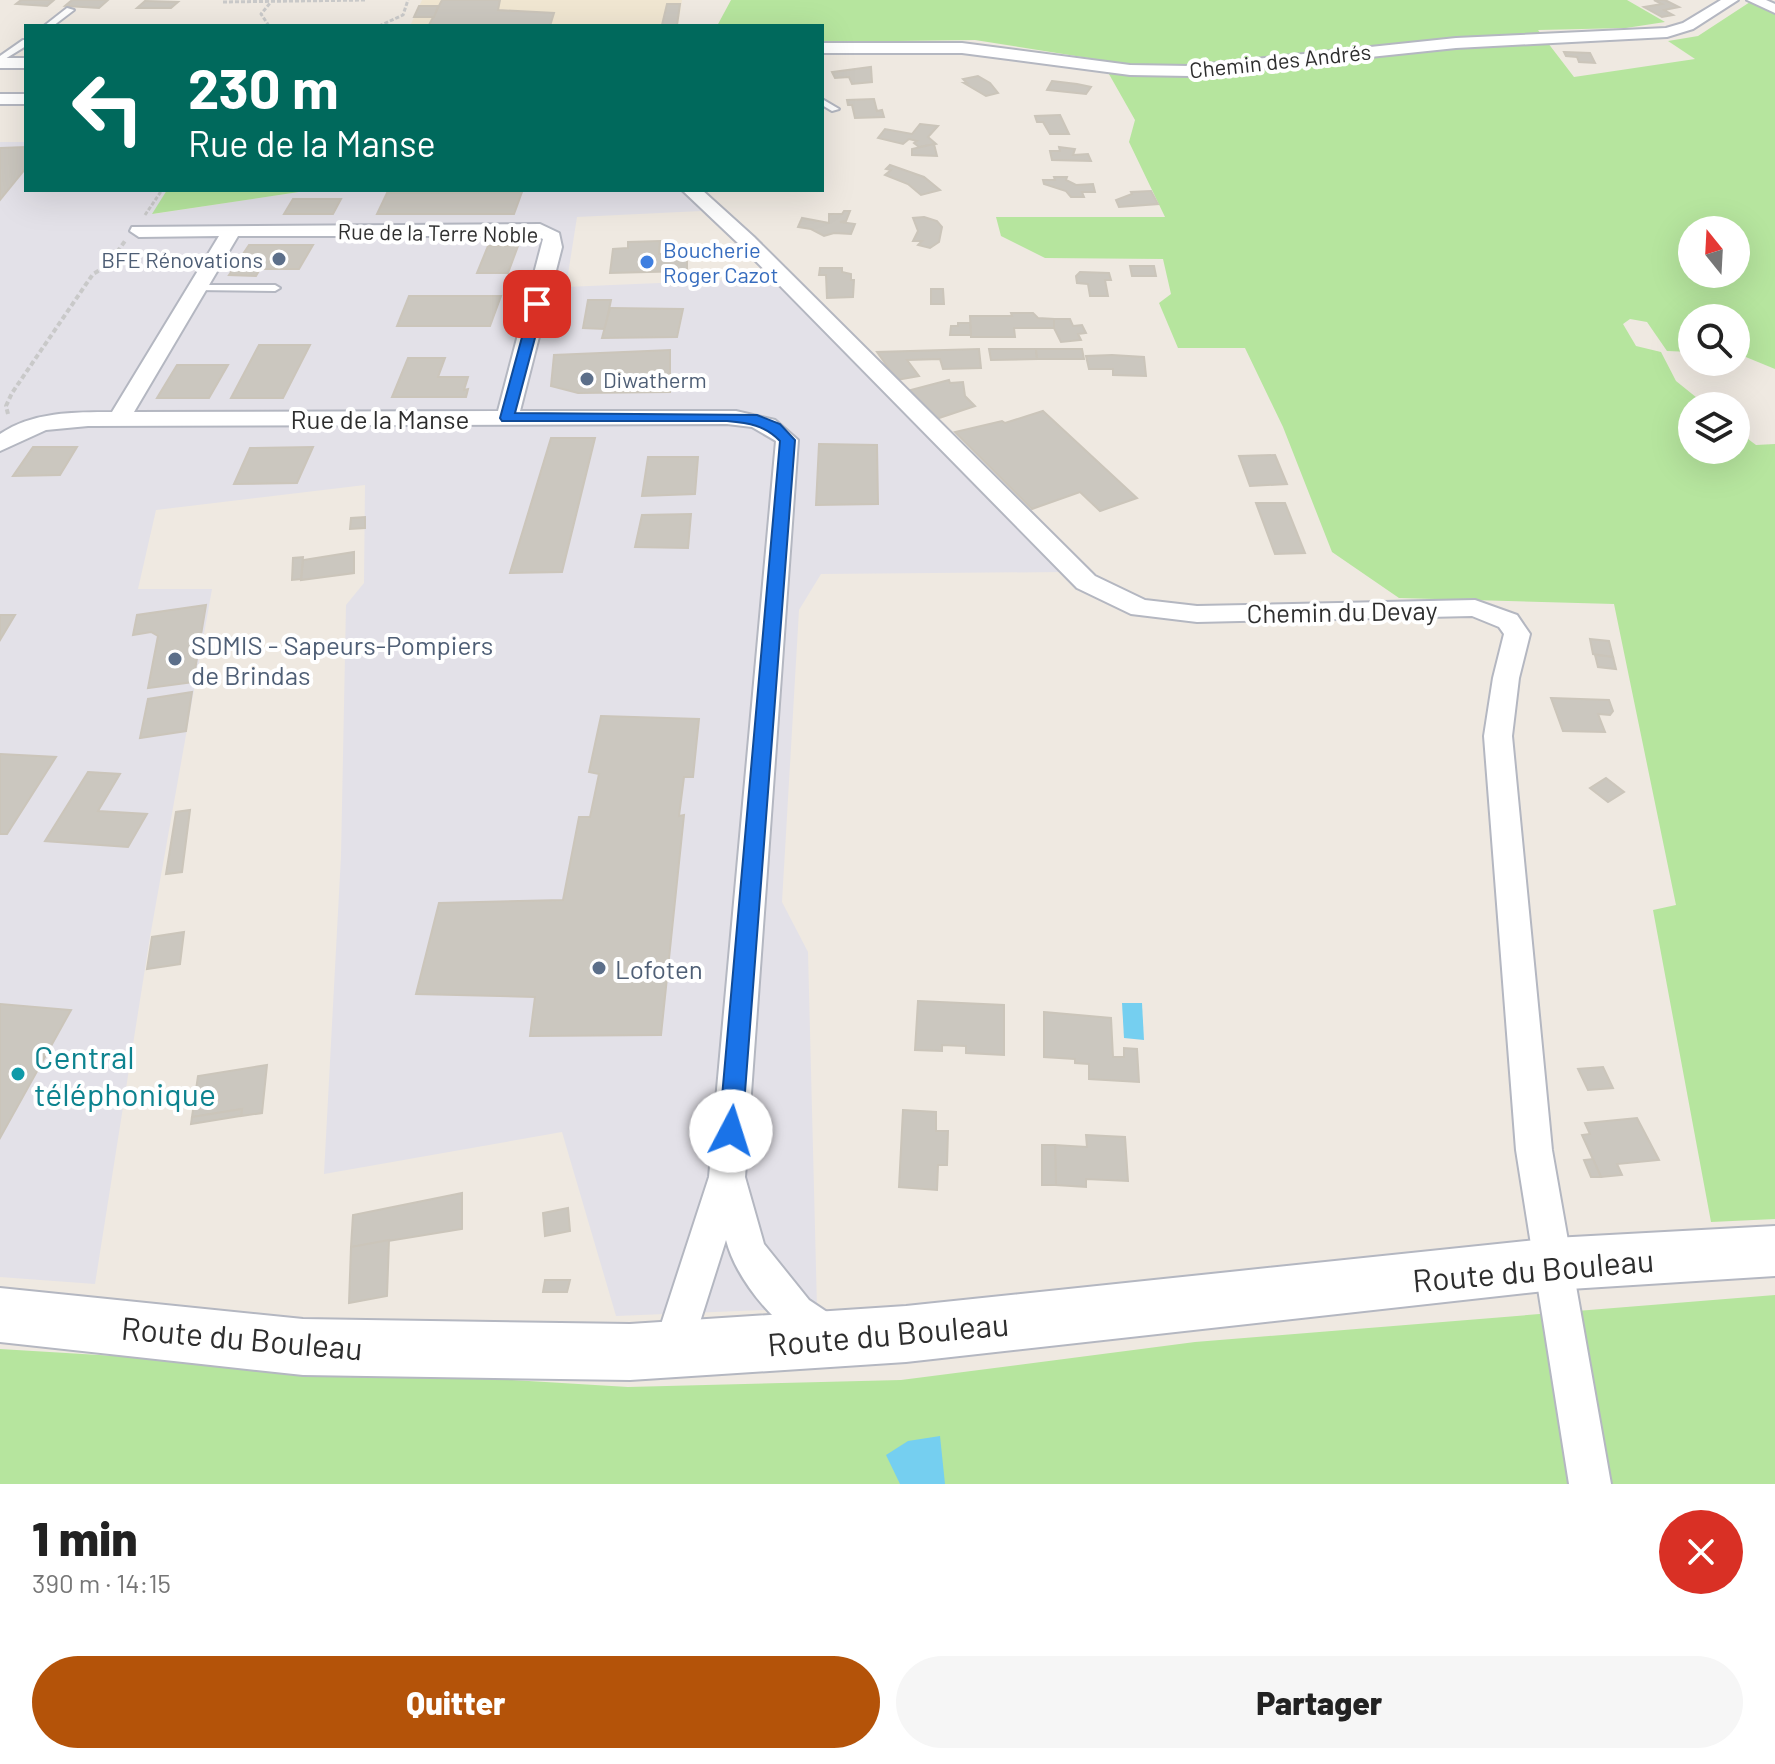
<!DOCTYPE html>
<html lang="fr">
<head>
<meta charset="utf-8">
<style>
  body { margin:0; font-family:Barlow,sans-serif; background:#f6f6f6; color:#222; height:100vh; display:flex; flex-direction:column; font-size:30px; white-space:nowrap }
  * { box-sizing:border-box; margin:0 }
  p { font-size:26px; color:#767676 }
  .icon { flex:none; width:44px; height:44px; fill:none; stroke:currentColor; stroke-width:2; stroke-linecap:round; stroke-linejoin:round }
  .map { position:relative; height:1484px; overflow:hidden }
  .details { display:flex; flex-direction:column; background:#fff; flex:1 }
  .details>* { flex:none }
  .banner { position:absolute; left:24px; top:24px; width:800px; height:168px; border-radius:0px; box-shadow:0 8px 32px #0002; background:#00695c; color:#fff; overflow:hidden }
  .needle { width:52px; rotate:342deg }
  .tools { position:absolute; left:1678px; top:216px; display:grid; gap:16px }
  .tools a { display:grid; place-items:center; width:72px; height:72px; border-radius:50%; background:#fff; box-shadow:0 8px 32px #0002; font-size:40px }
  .pin { position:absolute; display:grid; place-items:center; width:68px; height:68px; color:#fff; margin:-34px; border-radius:16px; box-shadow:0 4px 12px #0006 }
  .me { position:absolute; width:88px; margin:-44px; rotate:5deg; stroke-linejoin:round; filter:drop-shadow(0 0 6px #0008) }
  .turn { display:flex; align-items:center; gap:28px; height:168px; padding:0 32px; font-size:36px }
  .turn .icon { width:104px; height:104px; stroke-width:2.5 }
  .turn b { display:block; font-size:56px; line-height:68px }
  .round { display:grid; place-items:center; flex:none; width:84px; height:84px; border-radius:42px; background:#f6f6f6 }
  .headline { display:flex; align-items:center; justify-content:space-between; height:136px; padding:0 32px }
  h1 { font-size:48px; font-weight:800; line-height:60px }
  .action { display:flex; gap:16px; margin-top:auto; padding:16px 32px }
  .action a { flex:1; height:92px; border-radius:48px; background:#b45309; color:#fff; font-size:32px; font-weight:800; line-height:92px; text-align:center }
  .action a+a { background:#f6f6f6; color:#222 }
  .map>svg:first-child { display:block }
  .industrial { fill:#e3e1e8 }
  .education { fill:#f0e6d1 }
  .green { fill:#b6e59e; fill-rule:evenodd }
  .water { fill:#75cff0 }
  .building { fill:#cbc7bf; stroke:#cbc5ba; stroke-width:2 }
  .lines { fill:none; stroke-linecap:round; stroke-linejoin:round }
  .service-casing { stroke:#b4b7c1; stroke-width:4 }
  .minor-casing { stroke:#b4b7c1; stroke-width:4 }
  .secondary-casing { stroke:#b4b7c1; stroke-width:4 }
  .path-far1 { stroke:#c9c9c9; stroke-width:3; stroke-dasharray:4 2; stroke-linecap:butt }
  .path { stroke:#c9c9c9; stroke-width:4; stroke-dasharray:5 3; stroke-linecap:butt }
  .service { fill:#fff; fill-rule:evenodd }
  .minor { fill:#fff; fill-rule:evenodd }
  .secondary { fill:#fff; fill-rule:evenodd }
  .route { fill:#1a73e8; stroke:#114b97; stroke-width:2 }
  .service-dot { fill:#5c6f8a; stroke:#fff; stroke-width:3 }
  .shop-dot { fill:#3f7fe0; stroke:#fff; stroke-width:3 }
  .culture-dot { fill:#0f9aa8; stroke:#fff; stroke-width:3 }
  .labels { text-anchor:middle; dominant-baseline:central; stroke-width:8; stroke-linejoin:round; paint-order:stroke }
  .far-street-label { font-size:22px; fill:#2e2e2e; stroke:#fff }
  .far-shop-label { font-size:22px; fill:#366cbe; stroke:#fff; text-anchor:start }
  .far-service-label { font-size:22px; fill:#4e5e75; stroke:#fff; text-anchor:end }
  .street-label { font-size:26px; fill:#2e2e2e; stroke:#fff }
  .service-label { font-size:26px; fill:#4e5e75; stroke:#fff; text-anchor:start }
  .near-culture-label { font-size:32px; fill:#0d838f; stroke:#fff; text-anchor:start }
  .near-street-label { font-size:32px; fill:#2e2e2e; stroke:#fff }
</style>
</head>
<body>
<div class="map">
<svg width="1775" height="1484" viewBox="0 0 1775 1484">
  <rect width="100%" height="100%" fill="#efe9e1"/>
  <polygon class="industrial" points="0,142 26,142 26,190 167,190 154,214 312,190 682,190 701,211 577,217 566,287 776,278 1062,572 821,574 799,610 782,902 808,952 817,1308 616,1316 562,1132 324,1174 341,856 346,605 364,583 365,485 156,510 138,589 212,589 150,937 95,1284 0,1277"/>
  <polygon class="education" points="422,0 682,0 678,26 410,26"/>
  <g class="green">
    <path d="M 731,0 L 1627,0 L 1665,22 L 1626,28 L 1538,30 L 1574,77 L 1695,59 L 1668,41 L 1698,36 L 1750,2 L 1775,14 L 1775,369 L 1736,353 L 1736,318 L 1692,318 L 1692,352 L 1667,351 L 1647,322 L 1630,319 L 1623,324 L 1636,346 L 1661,352 L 1676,381 L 1707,406 L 1692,406 L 1692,450 L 1736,450 L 1736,430 L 1756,445 L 1775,444 L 1775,1219 L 1711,1222 L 1653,910 L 1676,905 L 1614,604 L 1399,598 L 1332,552 L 1283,427 L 1245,348 L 1178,348 L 1159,303 L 1171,294 L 1163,259 L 1045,258 L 1001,236 L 996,217 L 1165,217 L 1129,142 L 1135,120 L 1101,60 L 975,40 L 822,42 L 822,26 L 717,26 ZM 1692,230 L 1736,230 L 1736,274 L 1692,274 Z"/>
    <polygon points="167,190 312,190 152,214"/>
    <polygon points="1775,1295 1775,1484 0,1484 0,1349 628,1387 901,1380 1195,1342"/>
  </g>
  <g class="water">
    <polygon points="1122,1003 1142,1003 1144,1040 1124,1038"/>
    <polygon points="940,1436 945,1484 900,1484 886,1455 908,1441"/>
  </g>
  <g class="building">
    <polygon points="54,0 47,6 16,4 21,0"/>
    <polygon points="72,0 108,0 99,8 65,6"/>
    <polygon points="442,0 500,0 498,10 554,13 550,26 429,25"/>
    <polygon points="1654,0 1665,0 1679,7 1664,10 1673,15 1662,17 1644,7 1662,4"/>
    <polygon points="145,1 178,2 171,8 137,8"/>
    <polygon points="667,4 680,4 677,25 662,25"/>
    <polygon points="419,6 438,6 434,17 414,17"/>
    <polygon points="1564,52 1590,53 1595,63 1579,62 1577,57 1566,56"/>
    <polygon points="871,67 872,82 852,84 849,77 835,78 832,72"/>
    <polygon points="978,76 990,83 998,93 986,96 964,83 967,83 963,79"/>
    <polygon points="1052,81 1077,84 1091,87 1086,94 1047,90"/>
    <polygon points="874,99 877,111 882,110 884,117 855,118 852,105 848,105 847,100"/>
    <polygon points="1060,115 1069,134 1050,134 1043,122 1037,122 1035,116"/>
    <polygon points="920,124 938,126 928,137 936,144 919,147 914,143 917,141 909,139 903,144 878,138 885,129 912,134"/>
    <polygon points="934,144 937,156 912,155 912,149"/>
    <polygon points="26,147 26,168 0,200 0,148"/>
    <polygon points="1059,147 1075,149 1073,155 1088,154 1091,161 1052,160 1050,151 1060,151"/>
    <polygon points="890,165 924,177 940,190 921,195 908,184 885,175 891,170 886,169"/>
    <polygon points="1054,177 1067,177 1066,180 1076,185 1093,184 1095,192 1082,192 1084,197 1071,197 1066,191 1044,184 1043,180 1055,180"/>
    <polygon points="1151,191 1158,204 1119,207 1116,200 1132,194 1131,192"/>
    <polygon points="522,192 514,214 377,214 387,193"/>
    <polygon points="293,199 341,199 333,214 284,214"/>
    <polygon points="844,211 850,211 846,221 840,222 855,224 851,234 834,233 824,236 811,229 798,227 802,218 829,223 829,214 842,214"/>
    <polygon points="924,217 937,221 942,227 939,242 930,248 918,245 922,241 913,241 918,231 913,218"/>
    <polygon points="660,241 659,254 672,253 672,247 687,246 687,271 610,273 613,249 628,248 628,242"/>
    <polygon points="249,245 313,245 299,269 260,269 256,276 229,275"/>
    <polygon points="488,246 518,246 508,273 477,273"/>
    <polygon points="1130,266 1154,266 1156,276 1132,276"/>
    <polygon points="820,268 842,268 842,272 851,274 851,280 854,280 853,297 827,298 826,275 819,275"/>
    <polygon points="1080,272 1109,273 1111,280 1105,280 1108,296 1090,296 1088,284 1077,283 1076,276"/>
    <polygon points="931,289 943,289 944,304 931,304"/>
    <polygon points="409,296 501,296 490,326 397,326"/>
    <polygon points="588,300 611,300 605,329 583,328"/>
    <polygon points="610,308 683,309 677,337 602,338"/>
    <polygon points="1011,313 1033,313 1038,318 1054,319 1054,328 1014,328 1015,337 971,337 970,316 1012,316"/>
    <polygon points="1054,319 1070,319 1073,326 1082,325 1086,333 1078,334 1081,340 1061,342 1054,328"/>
    <polygon points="958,323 970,323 971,335 950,335 951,326 958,326"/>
    <polygon points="259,345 310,345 283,398 231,398"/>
    <polygon points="979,349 981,368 943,369 940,359 907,360 919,376 897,380 877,352"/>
    <polygon points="989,349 1036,349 1037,359 991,360"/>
    <polygon points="1036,349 1082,349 1084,359 1037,359"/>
    <polygon points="670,350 670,392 578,393 551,386 554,355"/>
    <polygon points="1112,355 1144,357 1146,376 1113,375 1113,369 1089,369 1086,356"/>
    <polygon points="408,358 445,358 438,377 468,377 464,390 468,389 466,397 392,397"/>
    <polygon points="177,365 228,365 209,398 157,398"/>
    <polygon points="949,380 950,383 963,382 965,396 975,406 936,419 907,391"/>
    <polygon points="1043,411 1137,498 1100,511 1080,492 1032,509 955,432 1002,421 1005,423"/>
    <polygon points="551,438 595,438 562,572 510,573"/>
    <polygon points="819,444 877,445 878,504 816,505"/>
    <polygon points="33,447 77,447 60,475 13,476"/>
    <polygon points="313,447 297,483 234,484 250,448"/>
    <polygon points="1275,455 1287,484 1250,486 1239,456"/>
    <polygon points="648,457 698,457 695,494 642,496"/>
    <polygon points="1256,503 1285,503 1305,553 1275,554"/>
    <polygon points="691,514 688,548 635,547 642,515"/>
    <polygon points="365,517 365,528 350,529 351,518"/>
    <polygon points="354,552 354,573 301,580 303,560"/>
    <polygon points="303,557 301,579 292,580 293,558"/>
    <polygon points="206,605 193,682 148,688 158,636 151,632 133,635 137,615"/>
    <polygon points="0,615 15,615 0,640"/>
    <polygon points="1590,639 1609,641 1613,657 1593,654"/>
    <polygon points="1595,655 1613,657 1616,669 1598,667"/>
    <polygon points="192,692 186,731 140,738 148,699"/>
    <polygon points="1551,698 1609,700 1613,711 1610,715 1598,714 1605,732 1563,731"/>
    <polygon points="601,716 699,719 693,777 684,777 679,816 684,815 661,1035 530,1036 535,997 416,994 439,903 563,900 579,817 590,817 599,774 589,772"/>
    <polygon points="0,754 56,757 7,834 0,834"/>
    <polygon points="88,772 120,774 98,811 147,814 128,847 45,841"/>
    <polygon points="1606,778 1624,792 1608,802 1590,788"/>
    <polygon points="190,810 182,872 166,874 176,812"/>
    <polygon points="184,932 180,964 147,969 152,937"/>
    <polygon points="918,1001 1004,1005 1004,1055 966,1053 966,1046 942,1045 942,1051 915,1050"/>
    <polygon points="0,1004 71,1010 0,1138"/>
    <polygon points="1044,1012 1111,1018 1113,1057 1124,1057 1124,1048 1137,1049 1139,1082 1089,1079 1089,1064 1075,1063 1075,1059 1044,1057"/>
    <polygon points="267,1065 262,1113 241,1116 242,1109 192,1117 198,1076"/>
    <polygon points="1603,1067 1613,1088 1588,1090 1578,1069"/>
    <polygon points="242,1109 241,1116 191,1124 192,1117"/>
    <polygon points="903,1110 936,1112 936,1131 948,1131 947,1165 938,1165 937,1190 899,1187"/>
    <polygon points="1637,1118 1659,1160 1617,1164 1622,1175 1601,1177 1582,1135 1590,1134 1585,1123"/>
    <polygon points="1086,1135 1125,1137 1128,1181 1086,1179 1086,1187 1056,1185 1055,1145 1087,1147"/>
    <polygon points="1042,1145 1055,1145 1056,1185 1042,1185"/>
    <polygon points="1593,1159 1601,1177 1591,1177 1584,1160"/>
    <polygon points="462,1193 462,1229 351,1247 353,1215"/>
    <polygon points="568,1208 570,1231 545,1236 543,1213"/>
    <polygon points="389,1240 387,1296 349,1303 351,1247"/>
    <polygon points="545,1280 570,1280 567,1292 543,1292"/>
  </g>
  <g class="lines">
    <g class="service-casing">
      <g id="service">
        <polygon points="67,8 74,10 53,26 44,26"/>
        <polygon points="23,40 26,40 26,46 0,62 0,56"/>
        <polygon points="822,99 839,109 832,111 822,105"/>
        <polygon points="198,285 275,285 280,288 275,291 195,290 193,288"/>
      </g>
    </g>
    <g class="minor-casing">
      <g id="minor">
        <polygon points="1721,0 1738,0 1693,29 1667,37 1456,48 1190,76 1130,75 962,53 822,53 822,43 962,43 1130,65 1190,66 1456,38 1666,28 1683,23"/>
        <polygon points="1747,0 1766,0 1775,4 1775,13"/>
        <rect x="0" y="58" width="26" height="10"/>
        <rect x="0" y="94" width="26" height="10"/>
        <polygon points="682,190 702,190 754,237 1095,576 1145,600 1197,606 1475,600 1517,615 1530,634 1519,678 1512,736 1552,1150 1611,1484 1569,1484 1516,1150 1484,736 1493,678 1504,634 1499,627 1472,616 1197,622 1131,614 1077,588 740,245"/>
        <path d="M 540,224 L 559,233 L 562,247 L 520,411 L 736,411 L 775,420 L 798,440 L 745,1177 L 764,1244 L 809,1300 L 839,1320 L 844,1334 L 839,1348 L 825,1353 C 783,1336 737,1283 726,1240 L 687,1363 L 673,1369 L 659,1363 L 653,1349 L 709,1177 L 776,441 L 752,427 L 727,424 L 88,426 L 46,430 L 0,451 L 0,434 C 32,412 74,412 112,412 L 219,236 L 139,237 L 130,231 L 132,227 ZM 238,236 L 536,236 L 543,239 L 498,411 L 134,412 Z"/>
      </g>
    </g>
    <g class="secondary-casing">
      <polygon id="secondary" points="1775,1226 1775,1276 1554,1290 906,1362 630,1380 303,1375 0,1342 0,1288 303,1319 630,1324 906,1306 1554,1238"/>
    </g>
    <g class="path-far1">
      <polyline points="223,2 367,0"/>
      <polyline points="269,26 261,14 271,2"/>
      <polyline points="379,26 403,15 408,0"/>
      <polyline points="145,215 162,190"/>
    </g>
    <polyline class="path" points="8,414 6,406 12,393 93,274 107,266 125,241"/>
    <use href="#service" class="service"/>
    <use href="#minor" class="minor"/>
    <use href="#secondary" class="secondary"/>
  </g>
  <path class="route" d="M 537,300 L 544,304 L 515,413 L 757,415 L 780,424 L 795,440 L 742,1131 L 739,1138 L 731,1141 L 723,1138 L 719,1131 L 780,441 C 764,425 749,423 727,421 L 502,421 L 500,418 L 531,304 Z"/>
  <g class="service-dot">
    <circle cx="279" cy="259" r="8"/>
    <circle cx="587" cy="379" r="8"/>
    <circle cx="175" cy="659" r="8"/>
    <circle cx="599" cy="968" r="8"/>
  </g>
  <circle class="shop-dot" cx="647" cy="262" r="8"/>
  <circle class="culture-dot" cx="18" cy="1074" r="8"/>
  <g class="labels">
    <g class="far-street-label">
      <text transform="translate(1280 60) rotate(-6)">Chemin des Andrés</text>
      <text transform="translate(438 232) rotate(1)">Rue de la Terre Noble</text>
    </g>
    <g class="far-shop-label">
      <text x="663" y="249">Boucherie<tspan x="663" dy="25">Roger Cazot</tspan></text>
    </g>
    <g class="far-service-label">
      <text x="263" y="259">BFE Rénovations</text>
      <text x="603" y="379" text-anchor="start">Diwatherm</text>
    </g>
    <g class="street-label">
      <text x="380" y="418">Rue de la Manse</text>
      <text transform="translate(1342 611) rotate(-1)">Chemin du Devay</text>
    </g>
    <g class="service-label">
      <text x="191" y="644">SDMIS - Sapeurs-Pompiers<tspan x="191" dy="30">de Brindas</tspan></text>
      <text x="615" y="968">Lofoten</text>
    </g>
    <g class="near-culture-label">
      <text x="34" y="1056">Central<tspan x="34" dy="37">téléphonique</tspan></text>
    </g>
    <g class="near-street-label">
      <text transform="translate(1533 1269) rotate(-5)">Route du Bouleau</text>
      <text transform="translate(888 1333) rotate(-5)">Route du Bouleau</text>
      <text transform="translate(242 1337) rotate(5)">Route du Bouleau</text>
    </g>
  </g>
</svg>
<div class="tools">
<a><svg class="needle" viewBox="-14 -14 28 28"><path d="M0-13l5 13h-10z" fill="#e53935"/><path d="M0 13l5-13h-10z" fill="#767676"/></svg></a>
<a><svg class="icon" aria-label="search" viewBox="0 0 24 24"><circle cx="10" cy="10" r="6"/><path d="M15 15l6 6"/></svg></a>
<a><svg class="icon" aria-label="layers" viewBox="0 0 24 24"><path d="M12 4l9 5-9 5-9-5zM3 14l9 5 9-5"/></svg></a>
</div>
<div class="pin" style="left:537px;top:304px;background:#d93025"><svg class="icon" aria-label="arrive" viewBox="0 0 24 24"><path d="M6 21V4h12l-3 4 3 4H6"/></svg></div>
<svg class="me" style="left:731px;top:1131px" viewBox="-20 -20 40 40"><circle r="19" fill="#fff"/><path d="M0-13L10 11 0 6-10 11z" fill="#1a73e8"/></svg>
<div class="banner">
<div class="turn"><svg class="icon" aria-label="left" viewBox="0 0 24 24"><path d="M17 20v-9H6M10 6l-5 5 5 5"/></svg><div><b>230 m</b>Rue de la Manse</div></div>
</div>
</div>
<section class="details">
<div class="headline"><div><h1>1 min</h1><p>390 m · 14:15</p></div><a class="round" style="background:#d93025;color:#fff"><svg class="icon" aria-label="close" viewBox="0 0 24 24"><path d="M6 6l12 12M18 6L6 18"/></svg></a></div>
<div class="action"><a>Quitter</a><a>Partager</a></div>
</section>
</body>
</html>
